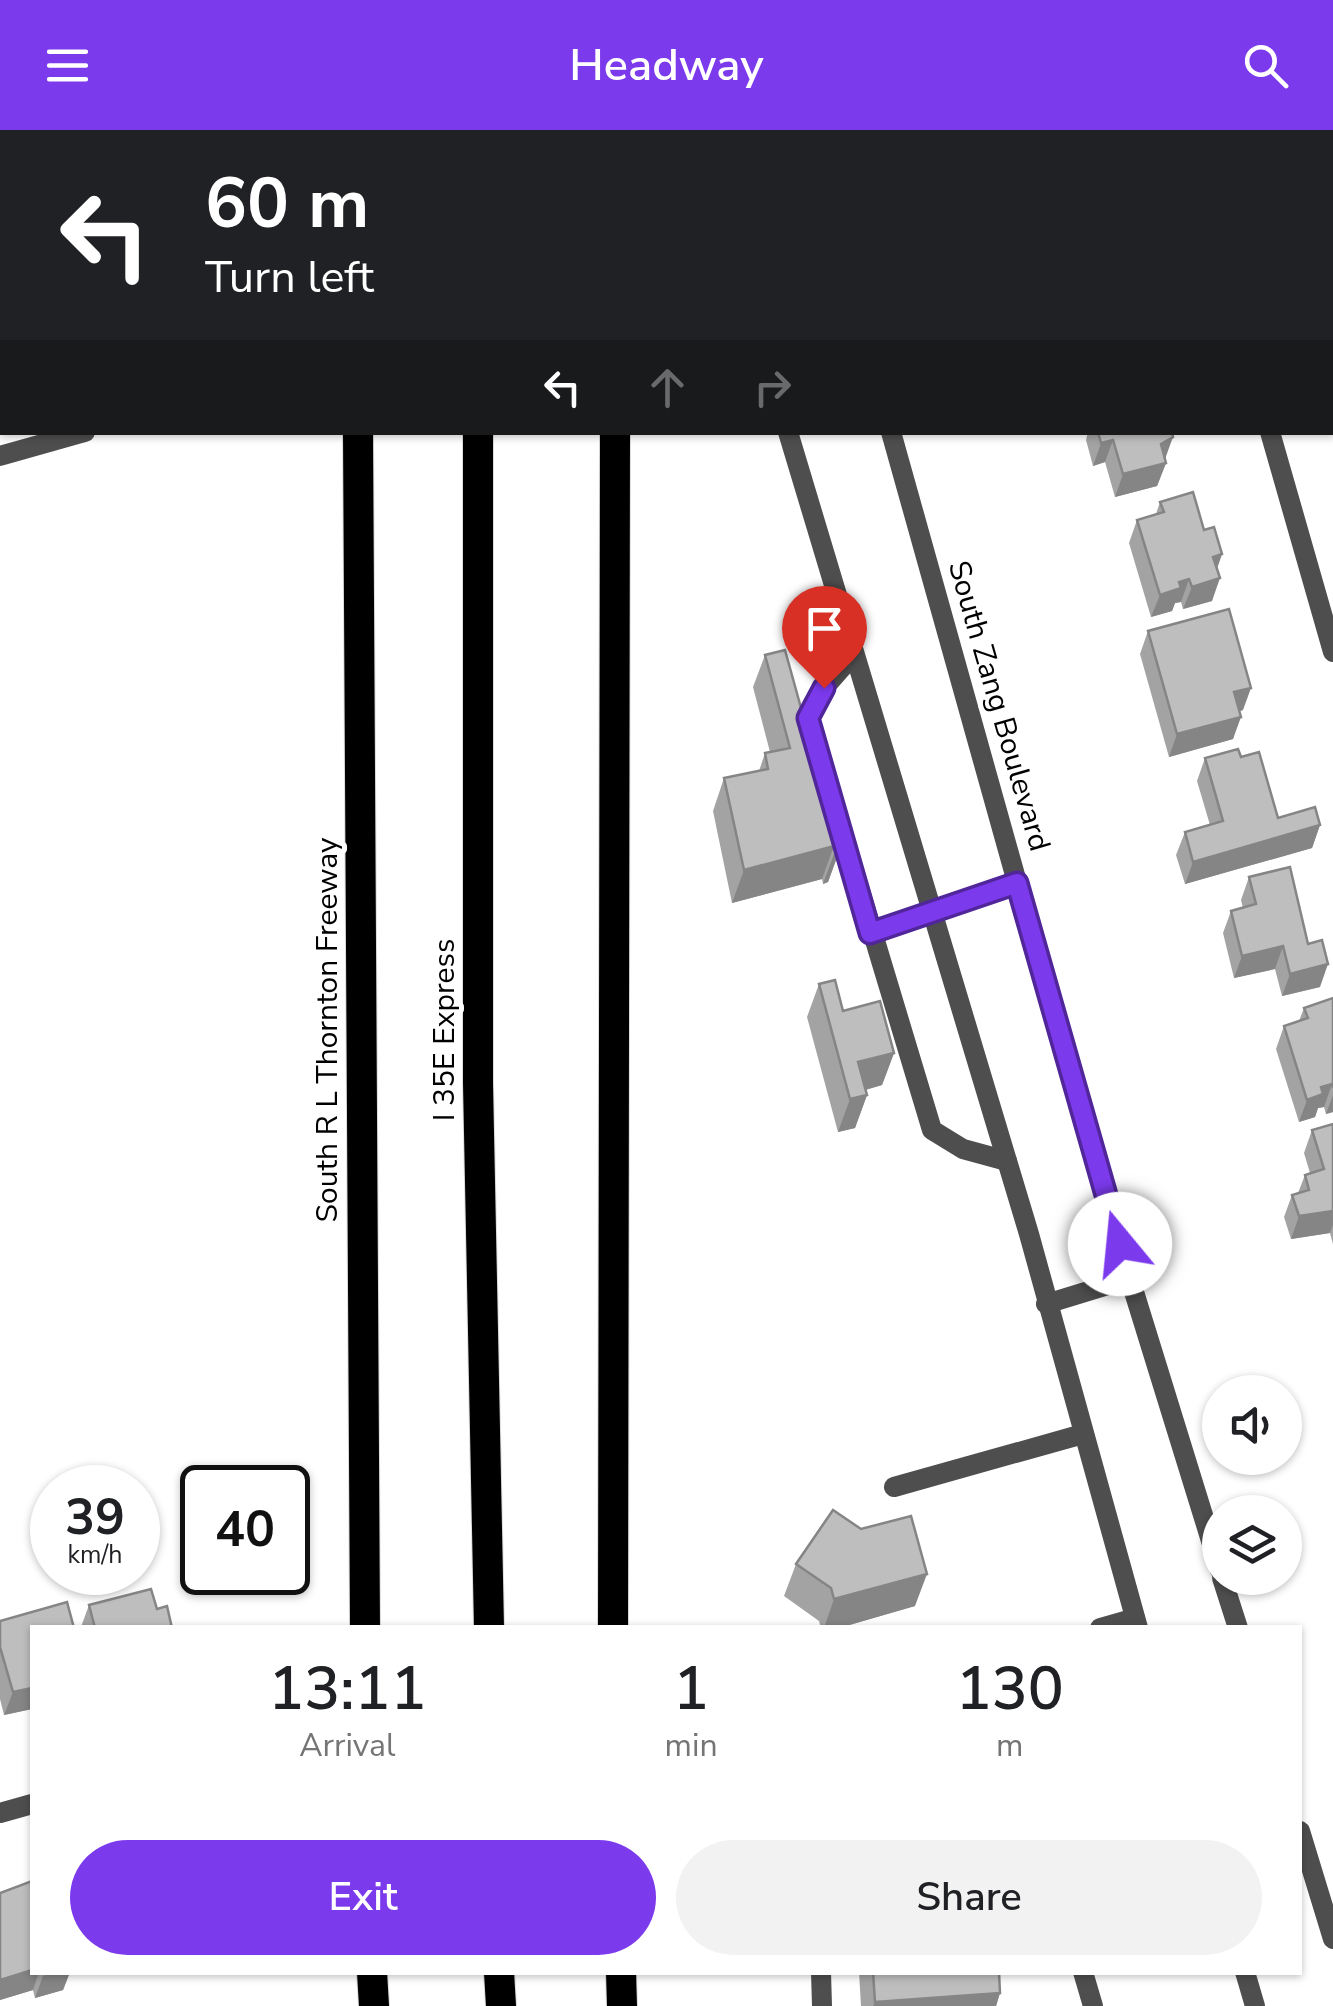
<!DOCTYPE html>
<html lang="en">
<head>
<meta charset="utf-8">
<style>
  body { margin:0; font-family:"Nunito Sans",sans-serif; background:#f2f2f2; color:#202124; height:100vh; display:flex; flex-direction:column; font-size:38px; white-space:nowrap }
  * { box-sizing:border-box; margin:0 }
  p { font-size:32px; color:#757577 }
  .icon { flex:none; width:55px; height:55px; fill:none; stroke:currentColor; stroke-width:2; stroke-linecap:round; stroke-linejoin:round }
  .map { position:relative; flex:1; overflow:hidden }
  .details { position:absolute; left:30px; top:1495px; width:1272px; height:350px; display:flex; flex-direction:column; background:#fff; border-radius:0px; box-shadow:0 2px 8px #0004 }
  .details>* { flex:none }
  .hud { position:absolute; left:0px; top:0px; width:1335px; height:305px; box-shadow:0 2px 8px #0004; background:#202124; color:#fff; overflow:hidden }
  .fabs { position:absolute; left:1202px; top:1245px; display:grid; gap:20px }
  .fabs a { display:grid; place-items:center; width:100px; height:100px; border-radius:50%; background:#fff; box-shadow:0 2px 8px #0004; font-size:50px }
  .speed { position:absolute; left:30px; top:1335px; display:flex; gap:20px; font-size:50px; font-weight:700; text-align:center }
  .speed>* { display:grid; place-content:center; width:130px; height:130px; border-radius:50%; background:#fff; box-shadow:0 2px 8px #0004; line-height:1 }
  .speed small { font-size:25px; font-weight:400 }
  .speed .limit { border:5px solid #111; border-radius:15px; background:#fff; color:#111 }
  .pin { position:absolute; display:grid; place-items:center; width:85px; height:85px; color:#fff; margin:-102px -42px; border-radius:50% 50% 50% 0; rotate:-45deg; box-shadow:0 0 10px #0007 }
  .pin .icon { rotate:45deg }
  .me { position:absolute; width:110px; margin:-55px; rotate:343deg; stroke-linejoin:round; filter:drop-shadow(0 0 8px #0008) }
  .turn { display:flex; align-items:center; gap:35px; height:210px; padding:0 40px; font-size:45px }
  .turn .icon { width:130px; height:130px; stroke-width:2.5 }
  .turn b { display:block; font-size:70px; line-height:85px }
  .lanes { display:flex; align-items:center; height:95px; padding:0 40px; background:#0003; justify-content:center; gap:50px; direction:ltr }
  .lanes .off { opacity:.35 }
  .eta { display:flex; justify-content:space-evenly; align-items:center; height:170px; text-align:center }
  .eta b { font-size:60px; font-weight:600; line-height:70px }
  .cta { display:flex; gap:20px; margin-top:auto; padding:20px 40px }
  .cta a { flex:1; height:115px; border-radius:60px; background:#7c3aed; color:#fff; font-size:40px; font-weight:600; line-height:115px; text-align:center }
  .cta a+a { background:#f2f2f2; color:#202124 }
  header { display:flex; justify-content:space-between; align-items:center; height:130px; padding:0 40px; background:#7c3aed; color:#fff; font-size:45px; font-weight:600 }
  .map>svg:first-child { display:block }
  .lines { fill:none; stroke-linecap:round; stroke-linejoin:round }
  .motorway-casing { stroke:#dbdbdb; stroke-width:32 }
  .service { stroke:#4e4e4e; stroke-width:20 }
  .minor { stroke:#4e4e4e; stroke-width:20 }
  .tertiary { stroke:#4e4e4e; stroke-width:20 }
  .motorway { stroke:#000; stroke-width:30 }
  .wall { fill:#a3a3a3 }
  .shaded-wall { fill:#858585 }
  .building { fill:#bebebe; stroke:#858585; stroke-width:2.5 }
  .route-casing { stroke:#51269a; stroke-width:25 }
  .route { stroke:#7c3aed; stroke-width:18 }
  .labels { text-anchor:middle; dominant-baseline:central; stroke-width:10; stroke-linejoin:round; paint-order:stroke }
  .street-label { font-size:30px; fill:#000; stroke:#fff }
</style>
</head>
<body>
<header><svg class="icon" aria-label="menu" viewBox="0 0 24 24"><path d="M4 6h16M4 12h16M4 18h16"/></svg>Headway<svg class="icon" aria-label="search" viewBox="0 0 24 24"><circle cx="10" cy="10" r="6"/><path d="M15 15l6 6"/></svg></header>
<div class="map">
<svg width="1333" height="1876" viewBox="0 0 1333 1876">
  <rect width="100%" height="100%" fill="#fff"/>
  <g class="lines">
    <g class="motorway-casing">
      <g id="motorway">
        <polyline points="228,0 229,2"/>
        <polyline points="351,0 351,2"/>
        <polyline points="472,0 472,2"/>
        <polyline points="609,0 609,2"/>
        <polyline points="358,302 365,1498"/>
        <polyline points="478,302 478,953 489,1498"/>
        <polyline points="613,1498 615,302"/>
        <polyline points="372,1842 374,1876"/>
        <polyline points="499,1842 501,1876"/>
        <polyline points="621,1842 622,1876"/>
      </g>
    </g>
    <g class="service">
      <polyline points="854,524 824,558 808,588 932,1000 963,1019 1007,1031"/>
      <polyline points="870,803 932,782"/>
      <polyline points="894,1357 1083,1304"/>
      <polyline points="1100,1498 1135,1488"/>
      <polyline points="821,1842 822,1876"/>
      <polyline points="1083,1842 1093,1876"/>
    </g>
    <g class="minor">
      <polyline points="1189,0 1195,2"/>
      <polyline points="1332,56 1333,56"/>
      <polyline points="1270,302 1333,522"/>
      <polyline points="0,1683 32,1674"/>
    </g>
    <g class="tertiary">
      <polyline points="810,0 810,2"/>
      <polyline points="1154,2 1163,0"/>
      <polyline points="788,302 1029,1104 1138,1498"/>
      <polyline points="891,302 1109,1081 1220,1440"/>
      <polyline points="0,326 85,302"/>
      <polyline points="932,782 1017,753"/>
      <polyline points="1046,1174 1131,1148"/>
      <polyline points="1222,1448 1238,1498"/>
      <polyline points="1300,1701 1333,1809"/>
      <polyline points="1245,1842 1255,1876"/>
    </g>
    <use href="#motorway" class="motorway"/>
  </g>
  <g class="wall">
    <polygon points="1088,302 1172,302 1165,329 1166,333 1157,356 1115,367 1105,332 1093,336 1086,310"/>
    <polygon points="1160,372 1204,400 1222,424 1217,439 1212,471 1183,479 1181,472 1175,473 1172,481 1151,487 1129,413 1137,390 1156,384"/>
    <polygon points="1148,501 1243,580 1240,581 1233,609 1169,627 1140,524"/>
    <polygon points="765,525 840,719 828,752 823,754 822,749 732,773 713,681 724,648 759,641 765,623 770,622 753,557"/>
    <polygon points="1241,627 1278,688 1320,695 1312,718 1185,754 1176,725 1185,702 1210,695 1197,651 1205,628"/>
    <polygon points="1249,747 1320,857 1282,866 1275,839 1234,848 1223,803 1231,781 1243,778 1241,770"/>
    <polygon points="819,854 843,881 894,923 882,955 866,960 867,965 855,998 838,1002 807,887"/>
    <polygon points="1333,868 1333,982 1326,984 1324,977 1318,978 1315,987 1299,992 1276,919 1284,896 1299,891 1304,878"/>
    <polygon points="1333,994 1333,1114 1330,1103 1291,1109 1284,1087 1292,1065 1298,1063 1305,1045 1310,1043 1304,1023 1312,1000"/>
    <polygon points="796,1434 915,1476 839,1498 821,1498 819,1491 784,1466"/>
    <polygon points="89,1475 157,1479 172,1498 81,1497"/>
    <polygon points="0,1491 32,1579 4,1585 0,1569"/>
    <polygon points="0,1763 32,1842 70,1842 63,1860 35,1868 33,1860 0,1870"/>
    <polygon points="859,1842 999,1842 1000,1863 996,1876 861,1876"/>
  </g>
  <g class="shaded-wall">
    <polygon points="1173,307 1165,329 1161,314"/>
    <polygon points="1113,310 1105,332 1093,336 1101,313"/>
    <polygon points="1166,333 1157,356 1115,367 1123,344"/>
    <polygon points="1222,424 1214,446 1213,427"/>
    <polygon points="1220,448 1212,471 1183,479 1192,457"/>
    <polygon points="1189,449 1181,472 1175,473 1172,481 1151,487 1160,465 1179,452"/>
    <polygon points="1251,558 1243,580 1226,585 1234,562"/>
    <polygon points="1241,587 1233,609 1169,627 1177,604"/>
    <polygon points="1320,695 1312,718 1185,754 1193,732"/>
    <polygon points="834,716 822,749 732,773 744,740"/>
    <polygon points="840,719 828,752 823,754 835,721"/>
    <polygon points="1283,816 1275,839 1234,848 1242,826"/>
    <polygon points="1328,834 1320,857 1282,866 1290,844"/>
    <polygon points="894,923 882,955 849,964 858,932"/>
    <polygon points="1332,954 1324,977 1318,978 1315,987 1299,992 1307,970 1321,957"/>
    <polygon points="867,965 855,998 838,1002 850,969"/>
    <polygon points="1333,965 1333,982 1326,984"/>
    <polygon points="1333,1081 1333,1095 1330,1103 1291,1109 1299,1086"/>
    <polygon points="927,1444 915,1476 839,1498 824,1498 834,1469"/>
    <polygon points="32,1558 32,1579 4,1585 13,1562"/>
    <polygon points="32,1840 32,1842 39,1842 33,1860 0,1870 0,1850"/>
    <polygon points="54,1842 70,1842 63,1860 35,1868 43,1846"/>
    <polygon points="1000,1863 996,1876 873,1876 875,1872"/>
  </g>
  <g class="building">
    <polygon points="2,81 2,169 0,170 0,82"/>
    <polygon points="1098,302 1172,302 1173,307 1161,314 1166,333 1123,344 1113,310 1101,313"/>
    <polygon points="1193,362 1204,400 1214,397 1222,424 1213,427 1220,448 1192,457 1189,449 1179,452 1181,458 1160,465 1137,390 1164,382 1160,372"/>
    <polygon points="1229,479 1251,558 1234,562 1241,587 1177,604 1148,501"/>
    <polygon points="785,520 840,719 835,721 834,716 744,740 724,648 768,639 765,623 790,618 765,525"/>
    <polygon points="1238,619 1241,627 1259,622 1278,688 1315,677 1320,695 1193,732 1185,702 1223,691 1205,628"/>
    <polygon points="1290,737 1308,814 1322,810 1328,834 1290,844 1283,816 1242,826 1231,781 1256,774 1249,747"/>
    <polygon points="835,850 843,881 880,871 894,923 858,932 867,965 850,969 819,854"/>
    <polygon points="1333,868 1333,958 1332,954 1321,957 1323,964 1307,970 1284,896 1308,888 1304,878"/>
    <polygon points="1333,994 1333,1081 1299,1086 1292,1065 1309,1060 1305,1045 1324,1039 1312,1000"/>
    <polygon points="833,1380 861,1399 911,1386 927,1444 834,1469 831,1458 796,1434"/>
    <polygon points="151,1459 157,1479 167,1476 172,1498 95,1498 89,1475"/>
    <polygon points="67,1472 74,1498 32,1498 32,1558 13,1562 0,1517 0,1491"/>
    <polygon points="32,1751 32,1840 0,1850 0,1763"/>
    <polygon points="873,1842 999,1842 1000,1863 875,1872"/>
  </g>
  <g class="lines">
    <g class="route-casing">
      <polyline id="route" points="824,558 808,588 870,803 1017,753 1120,1114"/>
    </g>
    <use href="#route" class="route"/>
  </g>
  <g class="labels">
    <g class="street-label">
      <text transform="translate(999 576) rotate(74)">South Zang Boulevard</text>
      <text transform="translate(327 900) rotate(-90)">South R L Thornton Freeway</text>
      <text transform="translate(444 900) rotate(-90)">I 35E Express</text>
    </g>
  </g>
</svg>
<div class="fabs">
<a><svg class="icon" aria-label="sound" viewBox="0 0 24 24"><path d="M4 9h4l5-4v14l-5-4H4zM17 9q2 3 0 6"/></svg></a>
<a><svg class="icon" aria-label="layers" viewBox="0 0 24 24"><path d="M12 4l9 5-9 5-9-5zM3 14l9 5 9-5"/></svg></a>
</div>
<div class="speed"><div>39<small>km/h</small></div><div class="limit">40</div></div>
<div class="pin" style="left:824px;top:558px;background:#d93025"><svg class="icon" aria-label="arrive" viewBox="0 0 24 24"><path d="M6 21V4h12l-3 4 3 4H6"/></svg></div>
<svg class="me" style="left:1120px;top:1114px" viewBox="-20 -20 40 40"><circle r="19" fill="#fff"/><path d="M0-13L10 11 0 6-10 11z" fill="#7c3aed"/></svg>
<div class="hud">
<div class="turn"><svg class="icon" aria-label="left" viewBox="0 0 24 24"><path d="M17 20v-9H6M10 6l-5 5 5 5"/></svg><div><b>60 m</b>Turn left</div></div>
<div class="lanes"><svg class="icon" aria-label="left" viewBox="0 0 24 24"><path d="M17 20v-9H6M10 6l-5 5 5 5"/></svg><svg class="icon off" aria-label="ahead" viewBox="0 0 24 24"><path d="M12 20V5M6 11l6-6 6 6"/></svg><svg class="icon off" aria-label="right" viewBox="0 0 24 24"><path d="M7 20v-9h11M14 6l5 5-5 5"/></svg></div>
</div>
<section class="details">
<div class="eta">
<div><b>13:11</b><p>Arrival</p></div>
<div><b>1</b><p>min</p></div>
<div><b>130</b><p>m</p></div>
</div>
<div class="cta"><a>Exit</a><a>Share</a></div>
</section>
</div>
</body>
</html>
